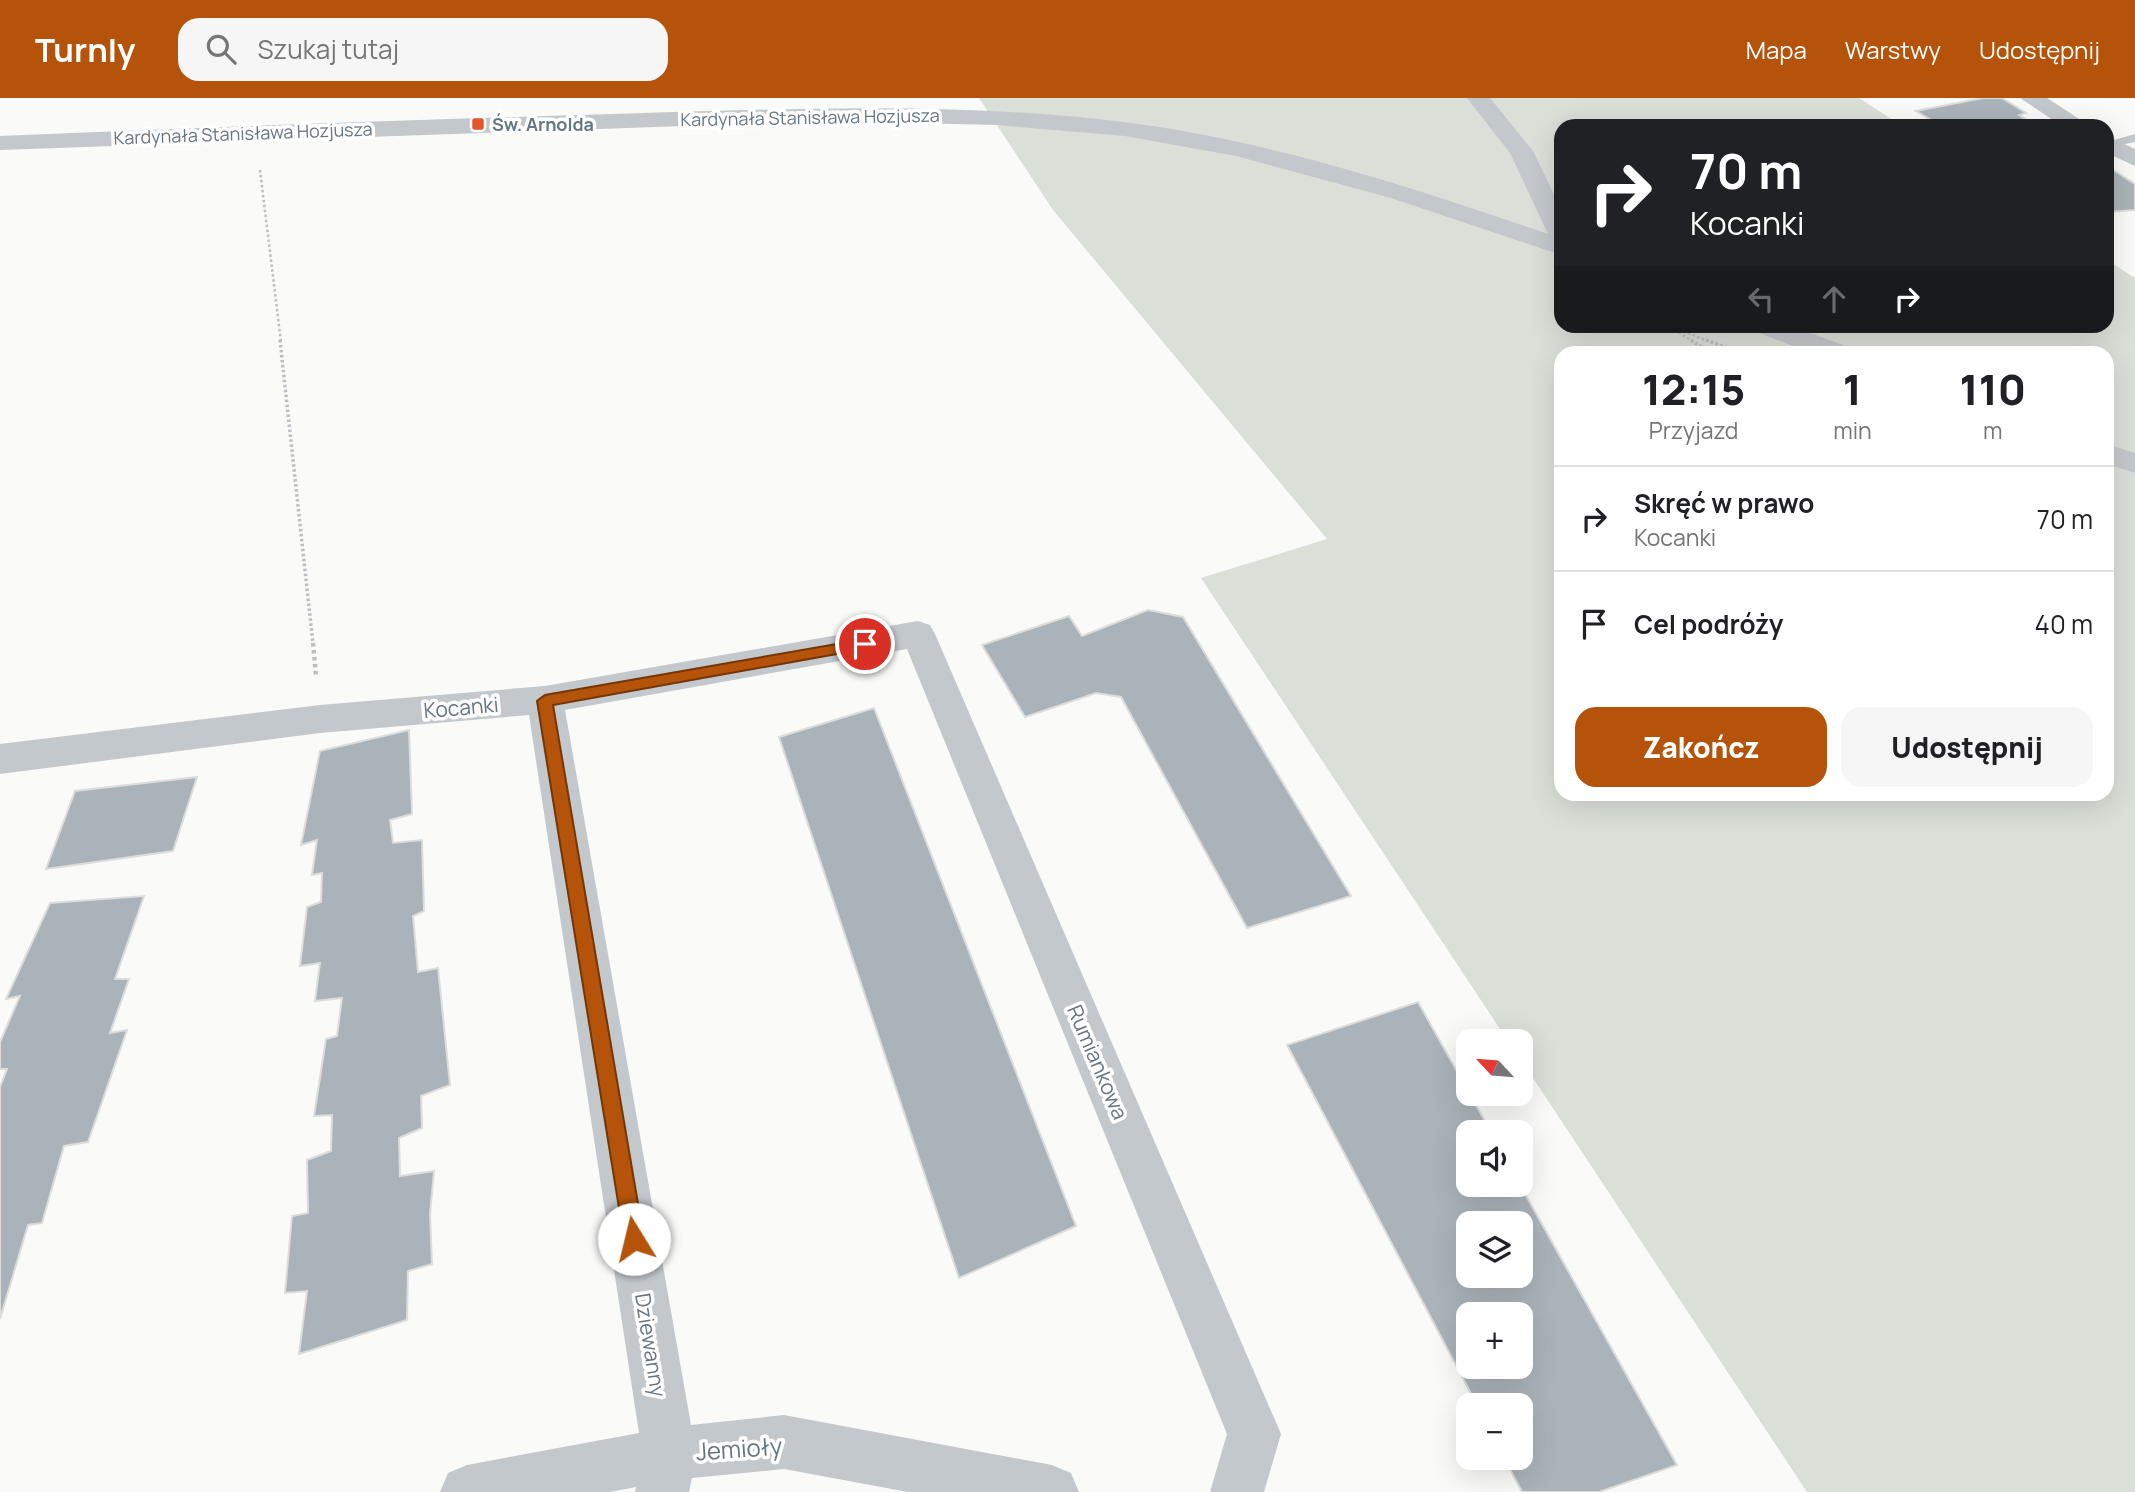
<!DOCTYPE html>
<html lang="pl">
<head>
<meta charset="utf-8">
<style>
  body { margin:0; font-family:Manrope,sans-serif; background:#f6f6f6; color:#202124; height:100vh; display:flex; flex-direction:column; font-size:26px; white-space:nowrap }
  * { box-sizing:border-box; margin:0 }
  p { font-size:23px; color:#757577 }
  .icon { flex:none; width:38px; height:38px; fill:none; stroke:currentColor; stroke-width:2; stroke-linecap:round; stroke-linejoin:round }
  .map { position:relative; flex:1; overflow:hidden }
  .sheet { position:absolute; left:1554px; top:248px; width:560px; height:455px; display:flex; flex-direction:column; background:#fff; border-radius:21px; box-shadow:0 7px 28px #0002 }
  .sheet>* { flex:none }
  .top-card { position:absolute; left:1554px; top:21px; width:560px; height:214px; border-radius:21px; box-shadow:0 7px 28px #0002; background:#202124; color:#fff; overflow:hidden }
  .needle { width:46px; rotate:296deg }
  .fabs { position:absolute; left:1456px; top:931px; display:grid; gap:14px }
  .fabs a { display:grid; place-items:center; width:77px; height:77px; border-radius:14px; background:#fff; box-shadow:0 7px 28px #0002; font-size:35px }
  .pin { position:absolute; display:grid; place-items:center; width:60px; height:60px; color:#fff; margin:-30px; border:4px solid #fff; border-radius:50%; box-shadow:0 2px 7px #0007 }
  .me { position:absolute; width:77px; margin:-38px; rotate:351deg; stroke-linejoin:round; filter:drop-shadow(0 0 5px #0008) }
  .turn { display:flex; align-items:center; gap:24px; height:147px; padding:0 21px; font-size:32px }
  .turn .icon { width:91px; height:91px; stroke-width:2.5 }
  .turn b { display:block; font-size:49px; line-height:60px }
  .lanes { display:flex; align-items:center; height:66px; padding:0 21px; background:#0003; justify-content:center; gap:35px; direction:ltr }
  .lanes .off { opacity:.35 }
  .eta { display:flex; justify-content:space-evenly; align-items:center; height:119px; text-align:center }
  .eta b { font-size:42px; font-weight:800; line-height:49px }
  .button { display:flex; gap:14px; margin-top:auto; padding:14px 21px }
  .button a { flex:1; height:80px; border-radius:21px; background:#b45309; color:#fff; font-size:28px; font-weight:800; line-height:80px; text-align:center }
  .button a+a { background:#f6f6f6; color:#202124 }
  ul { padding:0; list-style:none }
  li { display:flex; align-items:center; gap:21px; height:105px; padding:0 21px; border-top:2px solid #e0e0e0 }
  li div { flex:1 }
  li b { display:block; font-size:26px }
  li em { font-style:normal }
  header { display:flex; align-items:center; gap:42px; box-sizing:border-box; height:98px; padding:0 35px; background:#b45309; color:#fff }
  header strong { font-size:33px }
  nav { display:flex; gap:38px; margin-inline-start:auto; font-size:24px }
  .search { width:490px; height:63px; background:#f6f6f6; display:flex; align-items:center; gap:18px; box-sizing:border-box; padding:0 24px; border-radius:21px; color:#757577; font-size:26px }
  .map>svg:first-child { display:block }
  .green { fill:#dadfd7; fill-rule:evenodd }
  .building { fill:#aab3b9; stroke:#dcdcda; stroke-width:2; fill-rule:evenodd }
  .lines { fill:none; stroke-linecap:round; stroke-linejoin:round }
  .path-far2 { stroke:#bbbfc2; stroke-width:2.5; stroke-dasharray:2.5 2.5; stroke-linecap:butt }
  .path-far1 { stroke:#bbbfc2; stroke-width:3.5; stroke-dasharray:2.5 2.5; stroke-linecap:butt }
  .path { stroke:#bbbfc2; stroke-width:4.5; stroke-dasharray:3.5 3.5; stroke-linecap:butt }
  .service { fill:#c3c8cc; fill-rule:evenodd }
  .minor { fill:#c3c8cc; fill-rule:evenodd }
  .route { fill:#b45309; stroke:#753606; stroke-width:2 }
  .poi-dot { fill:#e4572e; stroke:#fff; stroke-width:2.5 }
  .labels { text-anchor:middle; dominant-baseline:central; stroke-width:7; stroke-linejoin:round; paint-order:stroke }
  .far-street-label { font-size:18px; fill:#657683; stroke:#fff }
  .far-poi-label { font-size:18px; font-weight:bold; fill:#657683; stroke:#fff; text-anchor:start }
  .street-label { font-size:21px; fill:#657683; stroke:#fff }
  .near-street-label { font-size:24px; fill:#657683; stroke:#fff }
</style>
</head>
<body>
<header>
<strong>Turnly</strong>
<div class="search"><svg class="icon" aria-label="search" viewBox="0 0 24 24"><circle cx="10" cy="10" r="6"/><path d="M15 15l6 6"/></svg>Szukaj tutaj</div>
<nav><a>Mapa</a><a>Warstwy</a><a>Udostępnij</a></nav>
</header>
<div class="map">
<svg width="2135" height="1394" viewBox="0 0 2135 1394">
  <rect width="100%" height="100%" fill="#fafaf8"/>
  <path class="green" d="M 979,0 L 1859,0 L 1902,28 L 1561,28 L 1561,228 L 2107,228 L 2107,162 L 2135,180 L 2135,1394 L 1807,1394 L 1521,962 L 1521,943 L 1508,943 L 1201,480 L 1327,441 L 1053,112 ZM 1561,256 L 2107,256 L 2107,696 L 1561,696 Z"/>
  <g class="building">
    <polygon points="1983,0 2002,0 2026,15 2019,17 2036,28 1942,28 1916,13"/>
    <polygon points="2107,68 2135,86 2135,112 2107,114"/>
    <polygon points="1148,512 1183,519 1351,798 1247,830 1121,599 1096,595 1025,619 982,547 1069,518 1082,538"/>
    <polygon points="874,610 1076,1128 959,1180 779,639"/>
    <polygon points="409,632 412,716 390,722 393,745 422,742 424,813 413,818 418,874 438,870 450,987 421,998 422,1030 399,1040 400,1078 434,1073 430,1116 432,1166 408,1173 407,1222 299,1256 307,1193 285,1195 292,1118 308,1115 307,1062 331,1053 332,1017 314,1018 326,941 337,938 342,900 315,903 320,865 300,868 307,809 321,804 322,775 312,777 317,742 301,747 320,653"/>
    <polygon points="197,679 173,753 46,771 75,693"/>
    <polygon points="144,798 115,881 129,881 110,935 127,932 88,1044 64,1048 42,1125 28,1127 0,1221 0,989 7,971 0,971 0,944 20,898 6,901 50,805"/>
    <path d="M 1418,904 L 1491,1034 L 1468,1034 L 1468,1087 L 1520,1087 L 1677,1367 L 1599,1394 L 1522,1394 L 1504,1360 L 1521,1360 L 1521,1307 L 1477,1307 L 1287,947 ZM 1468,1125 L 1521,1125 L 1521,1178 L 1468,1178 ZM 1468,1216 L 1521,1216 L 1521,1269 L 1468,1269 Z"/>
  </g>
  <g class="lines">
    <g class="path-far2">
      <polyline points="260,72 281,244"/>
      <polyline points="1669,228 1711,244"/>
      <polyline points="1679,234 1693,244"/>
    </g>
    <g class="path-far1">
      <polyline points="280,242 313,546"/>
      <polyline points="1691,242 1712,256"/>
      <polyline points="1706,242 1733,252"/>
    </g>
    <polyline class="path" points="313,545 316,578"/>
    <polygon class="service" points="2135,36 2135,44 2107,50 2107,44"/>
    <g class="minor">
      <path d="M 1467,0 L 1490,0 L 1533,53 L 1561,111 L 1561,157 L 1391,100 L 1236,58 L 1125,38 L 997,27 L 868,24 L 739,26 L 0,52 L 0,38 C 204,29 408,22 613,16 C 783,11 953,3 1123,24 C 1268,42 1409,88 1548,136 L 1510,55 Z"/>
      <polygon points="2020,0 2047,0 2090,28 2062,28"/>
      <polygon points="2107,38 2135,51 2135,68 2107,55"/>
      <polygon points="1753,228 1791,228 1851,250 1855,256 1814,256 1757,234"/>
      <polygon points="2107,346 2135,355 2135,375 2107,366"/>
      <polygon points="918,523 930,527 935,536 1281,1336 1264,1394 1210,1394 1227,1336 907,551 565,612 691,1327 784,1317 1052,1367 1071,1375 1079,1394 908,1394 784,1371 692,1380 689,1394 635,1394 636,1389 610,1394 440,1394 448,1375 467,1367 639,1335 529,617 320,635 0,676 0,646 320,607 545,588"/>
    </g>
  </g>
  <polygon class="route" points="865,541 872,546 870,550 553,607 644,1141 641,1148 634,1151 627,1148 624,1141 537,603 545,597"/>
  <rect class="poi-dot" x="471" y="19" width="14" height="14" rx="3.5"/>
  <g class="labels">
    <g class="far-street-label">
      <text transform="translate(810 19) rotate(-1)">Kardynała Stanisława Hozjusza</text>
      <text transform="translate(243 35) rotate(-2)">Kardynała Stanisława Hozjusza</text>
    </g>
    <g class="far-poi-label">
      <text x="492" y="26">Św. Arnolda</text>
    </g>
    <g class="street-label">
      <text transform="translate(461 609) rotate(-5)">Kocanki</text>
      <text transform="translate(1098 964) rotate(67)">Rumiankowa</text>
      <text transform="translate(651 1247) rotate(81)">Dziewanny</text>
    </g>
    <g class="near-street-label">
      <text transform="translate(739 1350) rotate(-4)">Jemioły</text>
    </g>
  </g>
</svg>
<div class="fabs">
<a><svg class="needle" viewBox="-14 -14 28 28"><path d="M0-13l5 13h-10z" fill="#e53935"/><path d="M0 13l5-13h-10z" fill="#757577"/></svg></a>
<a><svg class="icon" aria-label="sound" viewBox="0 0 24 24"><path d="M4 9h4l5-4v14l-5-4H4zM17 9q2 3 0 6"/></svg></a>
<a><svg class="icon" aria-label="layers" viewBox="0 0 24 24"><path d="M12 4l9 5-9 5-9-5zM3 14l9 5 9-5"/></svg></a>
<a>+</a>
<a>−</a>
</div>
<div class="pin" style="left:865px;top:546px;background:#d93025"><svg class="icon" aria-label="arrive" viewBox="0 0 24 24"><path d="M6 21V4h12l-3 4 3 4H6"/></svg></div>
<svg class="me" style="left:634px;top:1141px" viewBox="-20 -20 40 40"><circle r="19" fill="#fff"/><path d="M0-13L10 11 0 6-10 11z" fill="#b45309"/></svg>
<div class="top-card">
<div class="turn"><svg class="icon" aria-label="right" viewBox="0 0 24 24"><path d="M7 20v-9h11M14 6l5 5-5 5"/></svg><div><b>70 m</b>Kocanki</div></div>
<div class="lanes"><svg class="icon off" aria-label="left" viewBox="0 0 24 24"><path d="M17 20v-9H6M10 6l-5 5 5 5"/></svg><svg class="icon off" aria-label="ahead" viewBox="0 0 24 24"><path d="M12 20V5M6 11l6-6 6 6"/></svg><svg class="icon" aria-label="right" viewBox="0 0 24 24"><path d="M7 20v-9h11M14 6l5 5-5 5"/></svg></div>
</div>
<section class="sheet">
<div class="eta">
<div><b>12:15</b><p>Przyjazd</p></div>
<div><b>1</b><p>min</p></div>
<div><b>110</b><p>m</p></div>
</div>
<ul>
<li><svg class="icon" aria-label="right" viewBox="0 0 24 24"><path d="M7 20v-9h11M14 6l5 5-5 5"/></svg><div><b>Skręć w prawo</b><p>Kocanki</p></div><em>70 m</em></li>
<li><svg class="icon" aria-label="arrive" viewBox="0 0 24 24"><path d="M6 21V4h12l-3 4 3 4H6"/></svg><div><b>Cel podróży</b></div><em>40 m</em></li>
</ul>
<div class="button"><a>Zakończ</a><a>Udostępnij</a></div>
</section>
</div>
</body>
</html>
